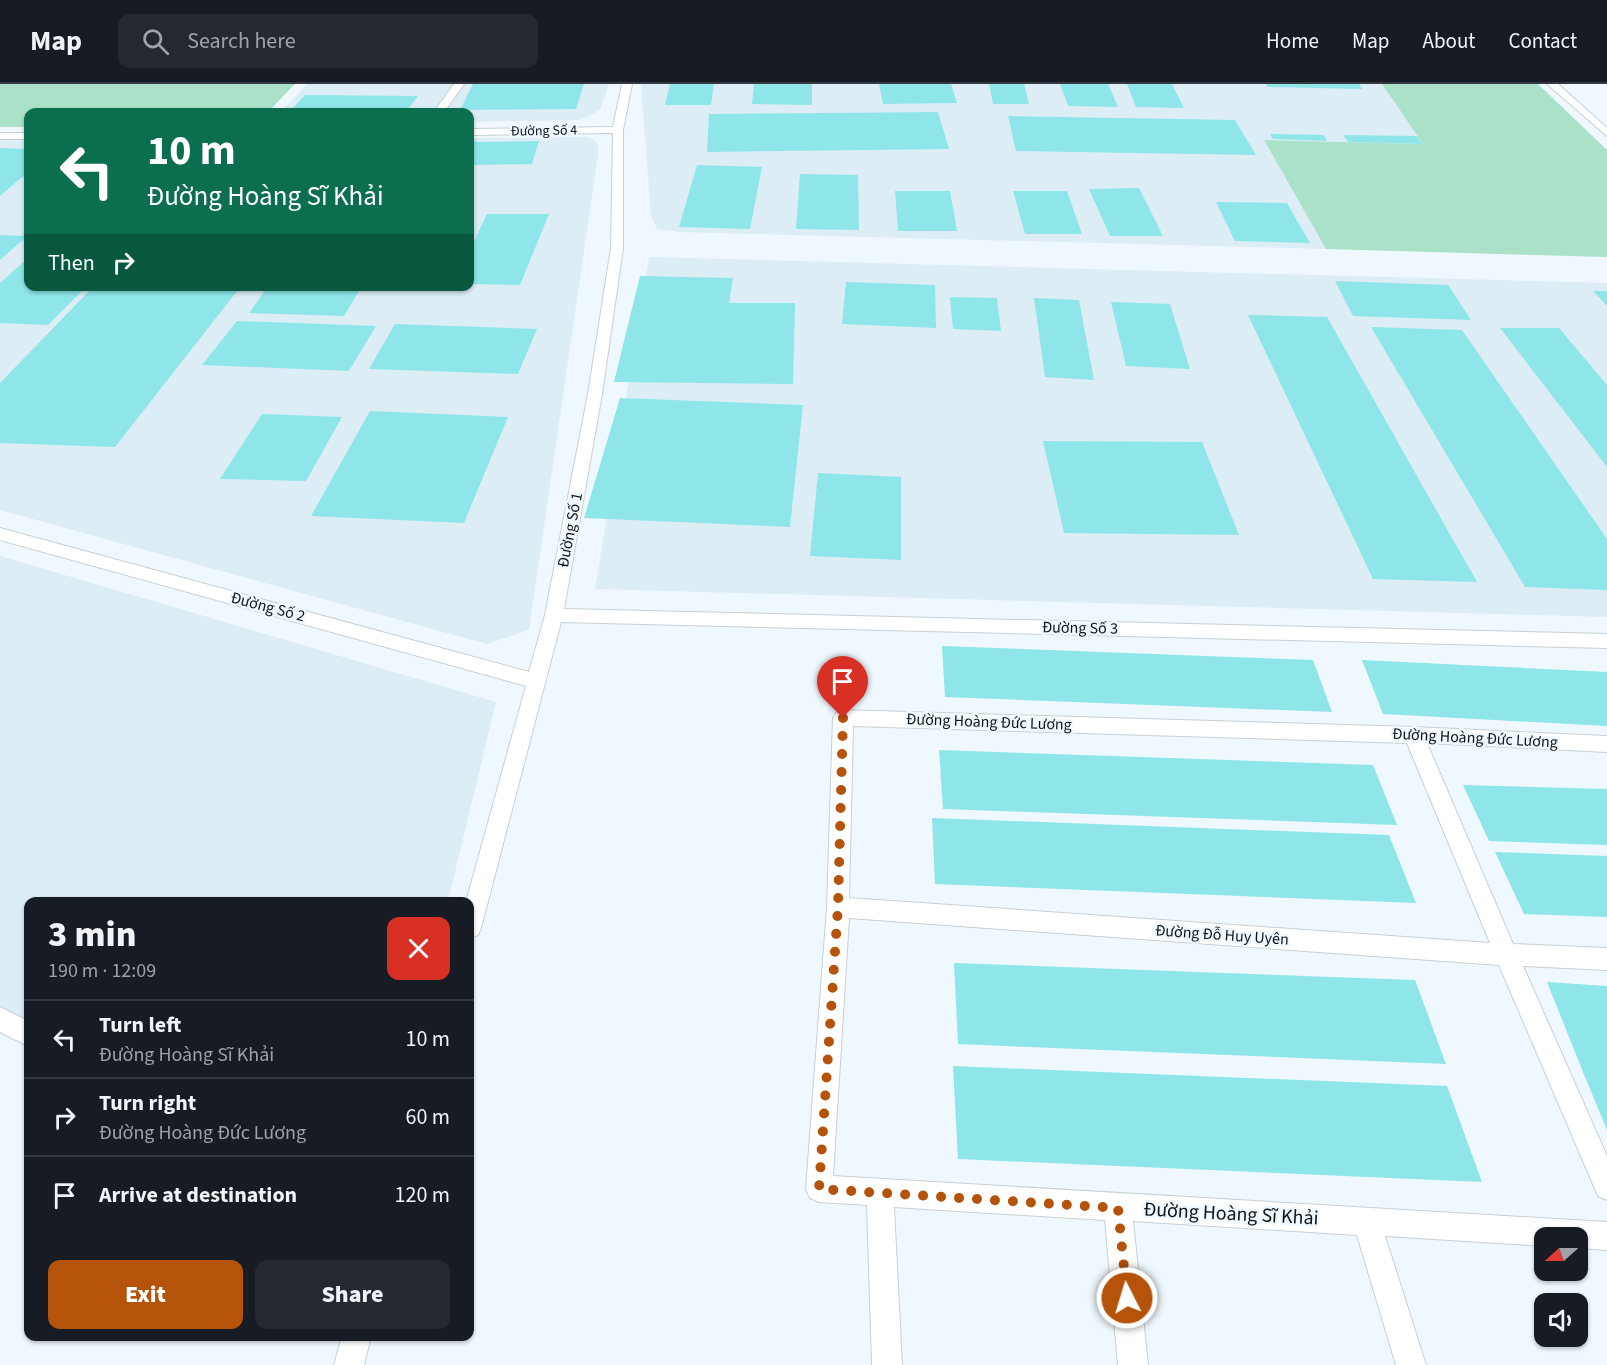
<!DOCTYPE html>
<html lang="en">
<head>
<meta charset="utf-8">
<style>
  body { margin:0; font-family:"Source Sans 3",sans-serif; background:#242831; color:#f1f3f6; height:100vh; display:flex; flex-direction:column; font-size:22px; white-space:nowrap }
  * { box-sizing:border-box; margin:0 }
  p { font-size:20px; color:#9ea1a6 }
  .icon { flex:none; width:33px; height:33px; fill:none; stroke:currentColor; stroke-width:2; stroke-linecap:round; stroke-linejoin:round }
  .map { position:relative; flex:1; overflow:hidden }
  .side { position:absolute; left:24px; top:813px; width:450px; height:444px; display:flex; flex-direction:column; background:#171b24; border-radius:12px; box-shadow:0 2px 4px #0004 }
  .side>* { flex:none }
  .hud { position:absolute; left:24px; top:24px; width:450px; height:183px; border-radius:12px; box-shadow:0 2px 4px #0004; background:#0b6e4f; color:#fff; overflow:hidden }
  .needle { width:39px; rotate:249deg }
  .controls { position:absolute; left:1534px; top:1143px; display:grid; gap:12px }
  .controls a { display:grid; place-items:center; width:54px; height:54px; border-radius:12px; background:#171b24; box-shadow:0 2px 4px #0004; font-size:30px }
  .pin { position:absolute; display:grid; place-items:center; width:51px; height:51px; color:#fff; margin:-62px -26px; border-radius:50% 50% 50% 0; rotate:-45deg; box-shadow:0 0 6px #0007 }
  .pin .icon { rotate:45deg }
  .me { position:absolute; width:66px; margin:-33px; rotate:355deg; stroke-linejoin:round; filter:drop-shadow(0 0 4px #0008) }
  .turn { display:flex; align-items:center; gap:21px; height:126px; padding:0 24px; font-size:27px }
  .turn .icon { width:78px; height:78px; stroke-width:2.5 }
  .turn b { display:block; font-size:42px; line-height:51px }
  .then { display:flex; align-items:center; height:57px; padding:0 24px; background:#0003; gap:12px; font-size:22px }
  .round { display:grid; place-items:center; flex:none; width:63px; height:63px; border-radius:12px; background:#242831 }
  .summary { display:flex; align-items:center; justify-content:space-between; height:102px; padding:0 24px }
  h1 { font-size:36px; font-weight:800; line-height:45px }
  .button { display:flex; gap:12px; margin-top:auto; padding:12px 24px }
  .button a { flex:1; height:69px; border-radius:12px; background:#b45309; color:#fff; font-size:24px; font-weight:800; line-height:69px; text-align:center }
  .button a+a { background:#242831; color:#f1f3f6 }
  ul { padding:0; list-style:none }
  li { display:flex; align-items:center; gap:18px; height:78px; padding:0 24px; border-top:2px solid #363941 }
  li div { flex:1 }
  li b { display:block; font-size:22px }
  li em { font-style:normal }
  header { display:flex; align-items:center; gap:36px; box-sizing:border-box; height:84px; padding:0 30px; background:#171b24; border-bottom:2px solid #363941 }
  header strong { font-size:28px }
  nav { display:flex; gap:33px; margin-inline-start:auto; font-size:21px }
  .search { width:420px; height:54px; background:#242831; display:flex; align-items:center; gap:15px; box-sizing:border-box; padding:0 21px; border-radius:12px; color:#9ea1a6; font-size:22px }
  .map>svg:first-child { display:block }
  .built { fill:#dcedf6 }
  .green { fill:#abe1c8 }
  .building { fill:#8fe6e9 }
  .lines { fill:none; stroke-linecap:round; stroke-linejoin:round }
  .street-casing { stroke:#c7d0d5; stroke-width:2 }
  .street { fill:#fff; fill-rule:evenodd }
  .route { stroke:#b45309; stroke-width:10; stroke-dasharray:0 18 }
  .labels { text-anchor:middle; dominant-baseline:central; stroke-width:5; stroke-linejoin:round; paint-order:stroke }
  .far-street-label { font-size:14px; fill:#111416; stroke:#eff8fe }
  .street-label { font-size:16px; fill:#111416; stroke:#eff8fe }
  .near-street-label { font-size:20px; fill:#111416; stroke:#eff8fe }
</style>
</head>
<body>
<header>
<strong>Map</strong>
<div class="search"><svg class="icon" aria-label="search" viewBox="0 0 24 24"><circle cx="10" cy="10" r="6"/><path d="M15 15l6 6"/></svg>Search here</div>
<nav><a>Home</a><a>Map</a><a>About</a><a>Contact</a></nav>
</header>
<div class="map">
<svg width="1607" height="1281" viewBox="0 0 1607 1281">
  <rect width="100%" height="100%" fill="#eff8fe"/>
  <g class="built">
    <polygon points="307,0 609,0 600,26 580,36 470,38 470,28 281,28"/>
    <polygon points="641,0 1382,0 1423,60 1265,57 1326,165 679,148 657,145 651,132"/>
    <polygon points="588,53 596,57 599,64 529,546 487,560 0,426 0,56 28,56 28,202 470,202 470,54"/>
    <polygon points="649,173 1607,199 1607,533 595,505"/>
    <polygon points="0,472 496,618 448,817 28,818 28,963 0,950"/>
  </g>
  <g class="green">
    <polygon points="0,0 295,0 268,28 28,28 28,43 0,43"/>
    <polygon points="1382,0 1538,0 1607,66 1607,173 1326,165 1264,56 1423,60"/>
  </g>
  <g class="building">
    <polygon points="473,0 584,0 576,25 460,26"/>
    <polygon points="670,0 714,0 711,21 665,21"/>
    <polygon points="754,0 812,0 812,21 752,20"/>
    <polygon points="879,0 951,0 957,19 883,20"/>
    <polygon points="989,0 1024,0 1029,20 993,20"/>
    <polygon points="1060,0 1108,0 1118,23 1068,22"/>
    <polygon points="1127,0 1172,0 1184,24 1136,23"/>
    <polygon points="1266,0 1359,0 1362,5 1268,3"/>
    <polygon points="305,11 418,12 406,28 289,28"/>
    <polygon points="938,28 949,65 707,68 709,30"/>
    <polygon points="1008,32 1235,36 1256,71 1016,67"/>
    <polygon points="1270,50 1324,51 1327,57 1273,55"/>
    <polygon points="1343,51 1417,52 1423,60 1348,58"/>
    <polygon points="539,57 532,80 470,81 470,58"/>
    <polygon points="0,64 28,65 28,88 0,112"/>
    <polygon points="697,81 762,83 750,145 679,143"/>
    <polygon points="800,90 858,91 859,146 796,145"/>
    <polygon points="1139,104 1163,152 1110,152 1089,105"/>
    <polygon points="895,107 950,107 957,147 898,147"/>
    <polygon points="1013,107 1067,107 1082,150 1025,150"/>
    <polygon points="1216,118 1287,119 1310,159 1235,157"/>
    <polygon points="487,130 549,130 520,201 470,200 470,166"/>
    <polygon points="0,151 27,152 0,176"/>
    <polygon points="28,174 28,202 87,202 48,241 0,239 0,199"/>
    <polygon points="640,192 733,194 729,219 795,219 793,300 614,298"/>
    <polygon points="1335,197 1448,201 1471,236 1353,232"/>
    <polygon points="846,198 935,201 936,244 842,240"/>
    <polygon points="94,202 241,202 115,363 0,359 0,299"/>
    <polygon points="268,202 362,202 344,232 249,229"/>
    <polygon points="1593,207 1607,207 1607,222"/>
    <polygon points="950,213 997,214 1001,247 953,245"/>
    <polygon points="1034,214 1079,216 1094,296 1045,293"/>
    <polygon points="1111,218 1170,220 1190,285 1126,282"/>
    <polygon points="1248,231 1327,233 1477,498 1373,495"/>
    <polygon points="237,237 376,242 349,287 202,281"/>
    <polygon points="395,240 537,245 518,290 369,285"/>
    <polygon points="1371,243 1462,246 1607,455 1607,506 1525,503"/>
    <polygon points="1500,244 1559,244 1607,301 1607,383"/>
    <polygon points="620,314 803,321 790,443 584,434"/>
    <polygon points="370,327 508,333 464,439 311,432"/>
    <polygon points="262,330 342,333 306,397 220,395"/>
    <polygon points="1043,357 1202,358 1239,451 1064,449"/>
    <polygon points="818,389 901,393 901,476 810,472"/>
    <polygon points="942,562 1313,576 1332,628 945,613"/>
    <polygon points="1362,576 1607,588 1607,642 1383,630"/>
    <polygon points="939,666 1373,681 1397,741 943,725"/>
    <polygon points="1463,701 1607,705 1607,761 1489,757"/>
    <polygon points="932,734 1389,751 1416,819 935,800"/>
    <polygon points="1495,768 1607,772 1607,833 1524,830"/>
    <polygon points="954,879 1415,896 1446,980 958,960"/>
    <polygon points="1547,898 1607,902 1607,1046 1585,993"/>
    <polygon points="953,982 1447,1002 1482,1098 958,1075"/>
  </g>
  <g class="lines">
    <g class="street-casing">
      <g id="street">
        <polygon points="454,0 464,0 444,28 434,28"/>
        <polygon points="622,0 632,0 623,46 623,164 602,310 564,525 1607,550 1607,564 561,538 481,844 478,851 470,854 470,818 466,818 526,602 0,456 0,444 529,588 545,531 588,310 611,164 613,49 470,51 470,45 613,43"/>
        <polygon points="1547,0 1558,0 1607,44 1607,52"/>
        <rect x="0" y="49" width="28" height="6"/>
        <path d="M 843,626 L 1414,643 L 1607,652 L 1607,668 L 1427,659 L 1513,860 L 1607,864 L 1607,886 L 1523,882 L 1607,1072 L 1607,1116 L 1598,1112 L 1499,881 L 849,834 L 833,1092 L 1607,1138 L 1607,1166 L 1578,1164 L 1578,1154 L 1545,1154 L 1545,1162 L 1385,1152 L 1426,1281 L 1396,1281 L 1357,1151 L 1133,1137 L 1148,1281 L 1118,1281 L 1105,1136 L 894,1123 L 902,1281 L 872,1281 L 867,1121 L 819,1118 L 810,1114 L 806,1105 L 827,823 L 833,634 L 836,629 ZM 853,642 L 1407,659 L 1490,859 L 849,814 Z"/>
        <polygon points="0,923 28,937 28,962 0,948"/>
        <polygon points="342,1252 371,1252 364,1281 334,1281"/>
      </g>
    </g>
    <use href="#street" class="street"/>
  </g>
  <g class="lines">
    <polyline class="route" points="843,634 838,823 819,1105 1118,1124 1127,1214"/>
  </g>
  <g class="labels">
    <g class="far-street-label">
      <text transform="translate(544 47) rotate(-1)">Đường Số 4</text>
    </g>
    <g class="street-label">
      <text transform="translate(570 446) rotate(-79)">Đường Số 1</text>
      <text transform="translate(268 523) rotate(15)">Đường Số 2</text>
      <text transform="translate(1080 544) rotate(1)">Đường Số 3</text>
      <text transform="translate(989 638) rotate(2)">Đường Hoàng Đức Lương</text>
      <text transform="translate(1475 654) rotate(3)">Đường Hoàng Đức Lương</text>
      <text transform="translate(1222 851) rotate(4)">Đường Đỗ Huy Uyên</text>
    </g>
    <g class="near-street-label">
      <text transform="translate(1231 1130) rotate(3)">Đường Hoàng Sĩ Khải</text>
    </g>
  </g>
</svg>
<div class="controls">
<a><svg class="needle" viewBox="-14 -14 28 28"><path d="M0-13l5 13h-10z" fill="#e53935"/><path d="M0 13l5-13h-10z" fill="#9ea1a6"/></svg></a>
<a><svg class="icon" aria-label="sound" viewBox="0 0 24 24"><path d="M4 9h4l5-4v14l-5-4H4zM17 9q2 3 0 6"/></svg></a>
</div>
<div class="pin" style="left:843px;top:634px;background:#d93025"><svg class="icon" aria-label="arrive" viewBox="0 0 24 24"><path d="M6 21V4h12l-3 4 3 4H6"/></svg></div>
<svg class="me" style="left:1127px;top:1214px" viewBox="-20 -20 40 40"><circle r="17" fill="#b45309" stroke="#fff" stroke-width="3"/><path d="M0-11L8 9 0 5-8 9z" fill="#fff"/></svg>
<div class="hud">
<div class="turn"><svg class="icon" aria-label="left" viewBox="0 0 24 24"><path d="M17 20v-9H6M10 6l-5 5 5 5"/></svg><div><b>10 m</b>Đường Hoàng Sĩ Khải</div></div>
<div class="then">Then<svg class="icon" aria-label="right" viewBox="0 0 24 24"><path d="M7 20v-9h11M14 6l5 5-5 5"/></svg></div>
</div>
<section class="side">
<div class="summary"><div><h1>3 min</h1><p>190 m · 12:09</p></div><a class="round" style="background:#d93025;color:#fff"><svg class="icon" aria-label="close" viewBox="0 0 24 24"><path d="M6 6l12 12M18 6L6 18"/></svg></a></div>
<ul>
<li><svg class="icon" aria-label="left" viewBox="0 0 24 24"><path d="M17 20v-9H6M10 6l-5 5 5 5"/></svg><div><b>Turn left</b><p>Đường Hoàng Sĩ Khải</p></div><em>10 m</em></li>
<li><svg class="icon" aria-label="right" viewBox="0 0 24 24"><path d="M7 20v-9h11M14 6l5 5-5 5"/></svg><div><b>Turn right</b><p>Đường Hoàng Đức Lương</p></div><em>60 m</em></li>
<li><svg class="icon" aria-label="arrive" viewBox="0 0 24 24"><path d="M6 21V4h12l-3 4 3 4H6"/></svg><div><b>Arrive at destination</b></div><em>120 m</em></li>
</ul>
<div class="button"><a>Exit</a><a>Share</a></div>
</section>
</div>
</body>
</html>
